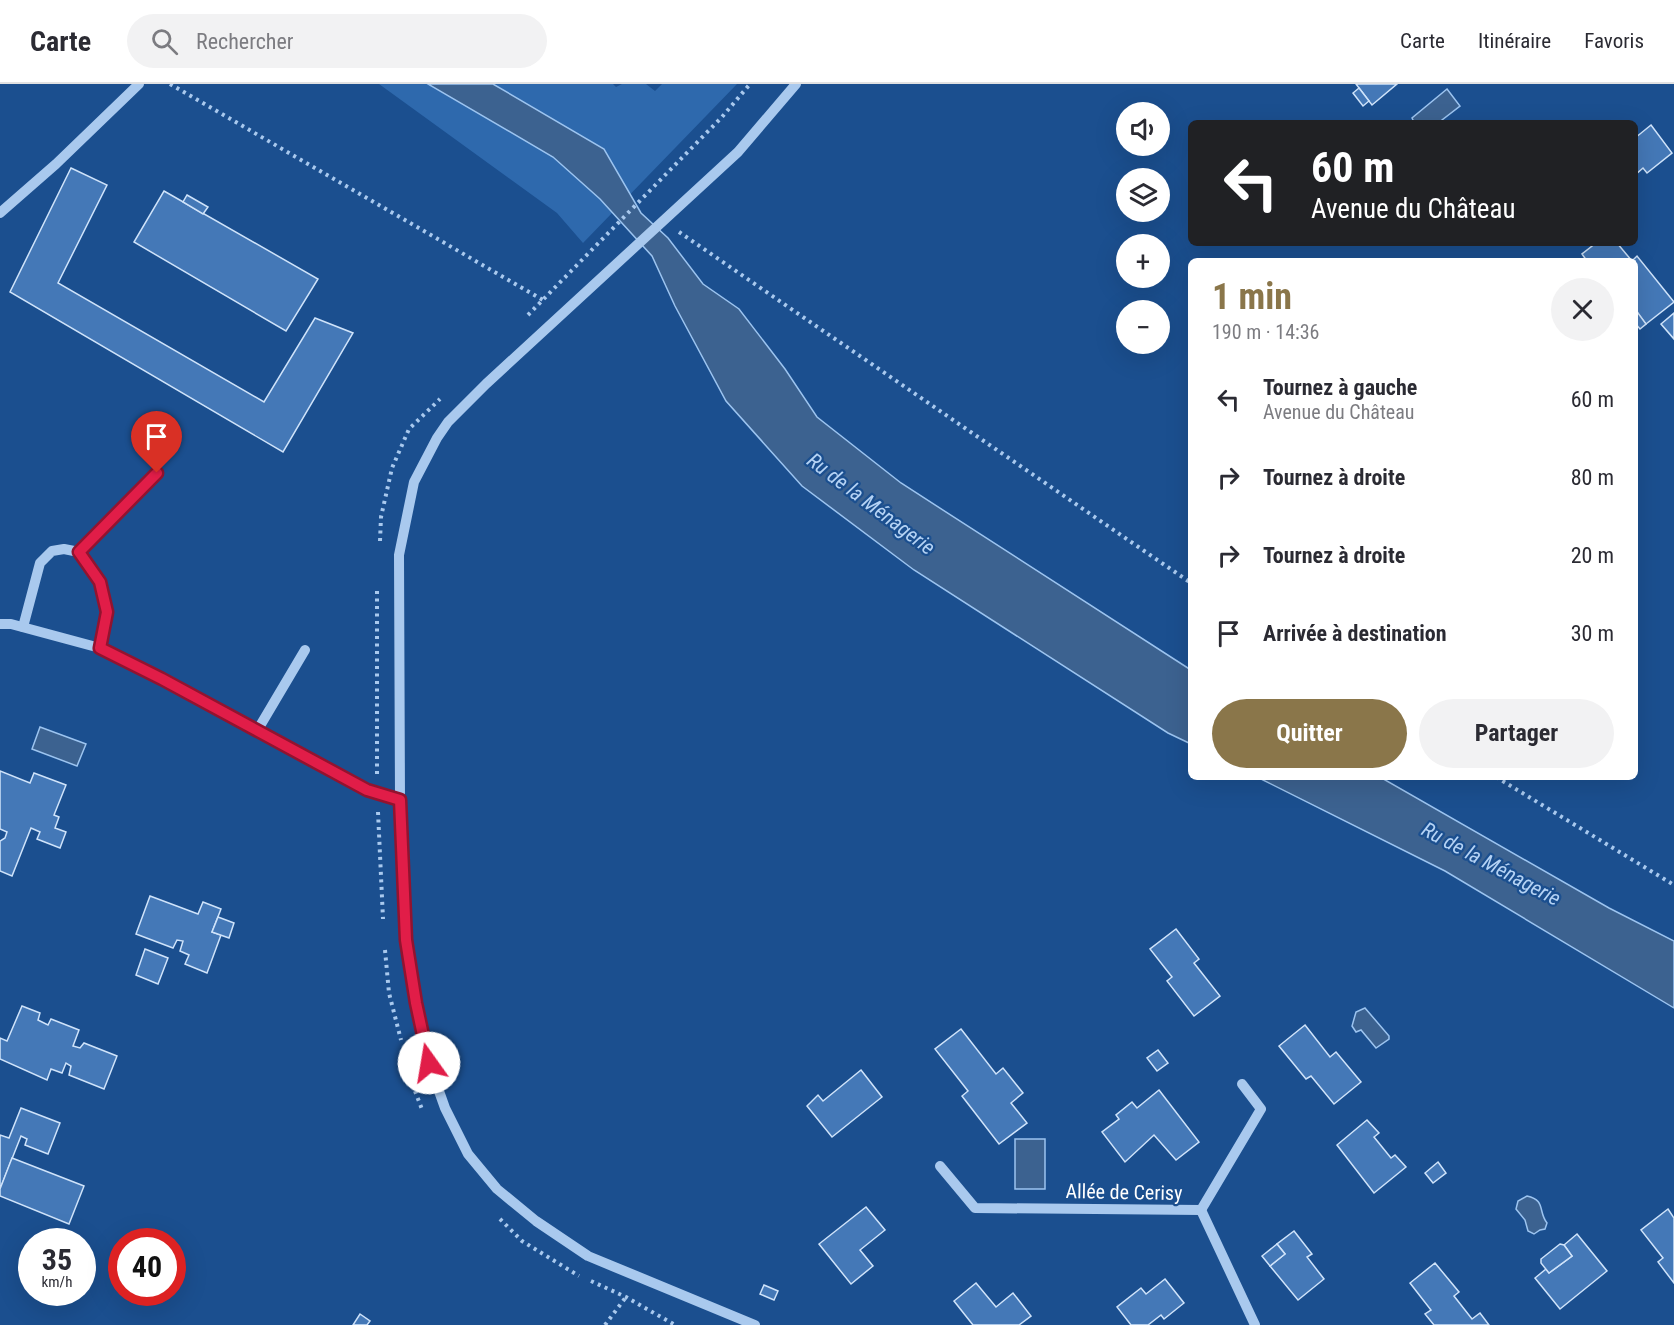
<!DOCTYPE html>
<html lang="fr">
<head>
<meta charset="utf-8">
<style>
  body { margin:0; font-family:"Roboto Condensed",sans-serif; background:#f2f2f3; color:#2b2b33; height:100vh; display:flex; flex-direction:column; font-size:22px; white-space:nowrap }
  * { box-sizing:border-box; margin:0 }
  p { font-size:20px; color:#7c7c81 }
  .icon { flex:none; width:33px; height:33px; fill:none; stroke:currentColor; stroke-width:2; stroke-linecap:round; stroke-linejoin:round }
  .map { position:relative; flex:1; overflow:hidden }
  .details { position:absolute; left:1188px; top:174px; width:450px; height:522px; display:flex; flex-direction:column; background:#fff; border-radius:9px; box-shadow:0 6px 24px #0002 }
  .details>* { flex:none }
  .hud { position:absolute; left:1188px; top:36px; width:450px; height:126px; border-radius:9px; box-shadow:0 6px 24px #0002; background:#202124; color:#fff; overflow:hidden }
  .tools { position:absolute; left:1116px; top:18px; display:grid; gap:12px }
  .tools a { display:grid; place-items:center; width:54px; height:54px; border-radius:50%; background:#fff; box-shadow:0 6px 24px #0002; font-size:30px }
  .speed { position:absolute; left:18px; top:1144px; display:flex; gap:12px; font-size:30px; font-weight:700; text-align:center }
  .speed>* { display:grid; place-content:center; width:78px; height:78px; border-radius:50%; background:#fff; box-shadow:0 6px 24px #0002; line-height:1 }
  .speed small { font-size:15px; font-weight:400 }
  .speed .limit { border:9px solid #d22; background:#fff; color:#111 }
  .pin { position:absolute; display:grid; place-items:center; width:51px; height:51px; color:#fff; margin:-62px -26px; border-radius:50% 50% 50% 0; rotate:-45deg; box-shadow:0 0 6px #0007 }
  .pin .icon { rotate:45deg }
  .me { position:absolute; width:66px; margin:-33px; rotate:347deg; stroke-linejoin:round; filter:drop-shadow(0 0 4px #0008) }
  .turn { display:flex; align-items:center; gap:21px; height:126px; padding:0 24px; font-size:27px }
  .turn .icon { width:78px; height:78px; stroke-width:2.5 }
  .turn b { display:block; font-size:42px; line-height:51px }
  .round { display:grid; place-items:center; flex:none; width:63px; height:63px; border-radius:32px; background:#f2f2f3 }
  .headline { display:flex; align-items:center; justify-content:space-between; height:102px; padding:0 24px }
  h1 { font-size:36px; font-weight:700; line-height:45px; color:#8a764a }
  .cta { display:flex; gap:12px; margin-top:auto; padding:12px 24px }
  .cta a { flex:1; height:69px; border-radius:36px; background:#8a764a; color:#fff; font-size:24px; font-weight:700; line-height:69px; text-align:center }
  .cta a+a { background:#f2f2f3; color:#2b2b33 }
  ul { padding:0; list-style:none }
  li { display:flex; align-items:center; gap:18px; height:78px; padding:0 24px }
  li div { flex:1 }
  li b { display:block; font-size:22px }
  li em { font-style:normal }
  header { display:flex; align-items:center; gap:36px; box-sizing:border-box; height:84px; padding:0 30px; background:#fff; border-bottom:2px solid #e1e1e2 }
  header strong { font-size:28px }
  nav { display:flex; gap:33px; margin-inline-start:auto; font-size:21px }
  .search { width:420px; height:54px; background:#f2f2f3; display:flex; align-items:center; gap:15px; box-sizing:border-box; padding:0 21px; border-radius:33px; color:#7c7c81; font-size:22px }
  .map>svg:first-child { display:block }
  .green { fill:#2e69ad }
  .water { fill:#3c6290; stroke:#9cc4f0; stroke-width:1.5 }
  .building { fill:#4478b7; stroke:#cfe3fa; stroke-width:1.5 }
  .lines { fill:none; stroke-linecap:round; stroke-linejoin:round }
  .path { stroke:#a9c9ee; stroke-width:4; stroke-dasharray:3 4.5; stroke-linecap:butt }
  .minor { stroke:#a9c9ee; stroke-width:10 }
  .route-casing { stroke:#92132f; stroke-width:15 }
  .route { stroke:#e11d48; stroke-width:10 }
  .labels { text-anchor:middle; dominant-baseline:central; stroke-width:4.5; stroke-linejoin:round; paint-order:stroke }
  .street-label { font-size:20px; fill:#fff; stroke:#1b4f8f }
  .water-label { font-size:21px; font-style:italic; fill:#b5d3f5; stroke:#1b4f8f }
</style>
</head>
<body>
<header>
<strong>Carte</strong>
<div class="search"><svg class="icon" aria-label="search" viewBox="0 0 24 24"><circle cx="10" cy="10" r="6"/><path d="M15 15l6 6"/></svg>Rechercher</div>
<nav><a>Carte</a><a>Itinéraire</a><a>Favoris</a></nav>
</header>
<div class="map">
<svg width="1674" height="1241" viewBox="0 0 1674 1241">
  <rect width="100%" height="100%" fill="#1b4f8f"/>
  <polygon class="green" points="379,0 613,0 616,3 622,0 646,0 655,7 662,0 737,0 583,159 557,129"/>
  <g class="water">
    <polygon points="428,0 493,0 604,65 641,129 668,154 703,200 739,225 785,285 817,333 901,399 1191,586 1191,660 1168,649 914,486 802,402 726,317 675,222 652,172 600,115 553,73"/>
    <polygon points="1447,5 1460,22 1438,39 1413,39 1414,38 1412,34"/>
    <polygon points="40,643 86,660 77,682 32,665"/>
    <polygon points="1257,693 1380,693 1609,824 1674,857 1674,924 1445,787"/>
    <polygon points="1365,924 1389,952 1389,955 1376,964 1361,946 1356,948 1352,942 1356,928"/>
    <rect x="1015" y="1055" width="30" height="50"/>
    <path d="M 1527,1112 C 1546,1116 1538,1128 1547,1139 L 1545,1145 L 1540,1146 L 1534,1150 L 1528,1147 L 1525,1136 L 1516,1125 L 1518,1117 Z"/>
  </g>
  <g class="building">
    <polygon points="1356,0 1397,0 1372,21"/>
    <polygon points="1359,4 1369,17 1363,22 1353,9"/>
    <polygon points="1651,41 1672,69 1647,89 1643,84 1635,91 1635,54"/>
    <polygon points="71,84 107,101 58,199 264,318 315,234 353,249 283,368 10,208"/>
    <polygon points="164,107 318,195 286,247 134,158"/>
    <polygon points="187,111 208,123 203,130 183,118"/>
    <polygon points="1596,159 1617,159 1632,177 1637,172 1674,218 1646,240 1635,226 1635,177 1587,177 1582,170"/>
    <polygon points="1638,229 1646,240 1640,245 1635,239 1635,232"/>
    <polygon points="1674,229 1674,255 1661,240"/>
    <polygon points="0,687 30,699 34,689 66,701 54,731 59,733 55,744 66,748 60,764 37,755 40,748 31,744 12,792 0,787 0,757 5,754 7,748 0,745"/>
    <polygon points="150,812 198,830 203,818 221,825 212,848 221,851 207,889 185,880 189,871 180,867 183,857 177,856 173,864 136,850"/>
    <polygon points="218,833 234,839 229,854 212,848"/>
    <polygon points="1176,845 1199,875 1194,879 1220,912 1194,932 1167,897 1172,893 1150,865"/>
    <polygon points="145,865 168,874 158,900 136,891"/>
    <polygon points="22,922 40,929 38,936 48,941 51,935 79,946 73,962 80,964 84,959 117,972 104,1005 69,991 71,982 66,979 62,989 51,985 47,996 0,975 0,954 7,957"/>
    <polygon points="1305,941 1330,973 1336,968 1361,998 1334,1020 1311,992 1306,995 1279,962"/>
    <polygon points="961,945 996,990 1003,984 1023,1009 1011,1019 1027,1039 999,1060 962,1012 968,1007 935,965"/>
    <polygon points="1158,966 1168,979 1157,987 1147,974"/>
    <polygon points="861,986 882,1013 832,1053 807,1022 818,1011 823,1017"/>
    <polygon points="1159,1006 1199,1058 1176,1076 1154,1051 1125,1078 1102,1048 1119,1035 1116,1031 1132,1018 1137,1024"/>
    <polygon points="21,1024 60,1039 48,1070 25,1061 27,1055 21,1052 0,1105 0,1051 9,1054"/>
    <polygon points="1367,1036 1379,1049 1374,1053 1391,1074 1395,1071 1406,1083 1374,1109 1337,1061"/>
    <polygon points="12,1074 84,1102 69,1140 0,1112 0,1105"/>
    <polygon points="1438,1078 1446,1089 1433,1099 1425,1089"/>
    <polygon points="866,1123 885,1146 860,1166 873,1182 851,1200 819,1160"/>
    <polygon points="1668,1125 1674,1134 1674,1199 1658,1178 1663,1174 1641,1146"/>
    <polygon points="1294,1147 1312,1170 1307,1173 1324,1195 1298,1216 1270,1182 1285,1170 1277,1160"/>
    <polygon points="1577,1150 1607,1187 1560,1225 1535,1194 1546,1185 1549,1189 1572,1172 1564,1161"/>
    <polygon points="1277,1160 1285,1170 1270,1182 1262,1172"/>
    <polygon points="1560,1160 1564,1161 1572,1172 1549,1189 1541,1179 1541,1175"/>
    <polygon points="1435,1179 1459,1208 1454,1212 1472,1235 1480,1229 1489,1241 1434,1241 1425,1230 1431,1226 1410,1199"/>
    <polygon points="1165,1195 1184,1219 1164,1235 1161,1231 1148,1241 1131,1241 1117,1223 1141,1204 1146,1210"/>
    <polygon points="976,1199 996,1223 1013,1209 1031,1232 1019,1241 973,1241 954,1217"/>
    <polygon points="764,1201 778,1207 774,1216 760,1210"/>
    <polygon points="360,1230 370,1237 367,1241 353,1241"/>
  </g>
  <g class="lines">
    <g class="path">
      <polyline points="170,0 543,216"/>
      <polyline points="679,148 1191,499"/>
      <polyline points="528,231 722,33 750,0"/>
      <polyline points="380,457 381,433 392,384 409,345 440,315"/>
      <polyline points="377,507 377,691"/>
      <polyline points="1496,693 1674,801"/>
      <polyline points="378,728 383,835"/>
      <polyline points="385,866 389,909 401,956"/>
      <polyline points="415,1007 423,1028"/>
      <polyline points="500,1135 522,1157 579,1192"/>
      <polyline points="591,1197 626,1213 675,1241"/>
      <polyline points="605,1241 626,1213"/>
    </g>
    <g class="minor">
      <polyline points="0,129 56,80 139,0"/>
      <polyline points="79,468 157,389"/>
      <polyline points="0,540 11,540 100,564 162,595 367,706 400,716"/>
      <polyline points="23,543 40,479 52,467 64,465 79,468 100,498 107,528 100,564"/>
      <polyline points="257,647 305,566"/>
      <polyline points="940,1082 975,1124 1201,1126 1255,1241"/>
      <polyline points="1201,1126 1261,1025 1242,1000"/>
      <polyline points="755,1241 588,1172 536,1137 497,1105 468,1070 445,1024 429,979 416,919 406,856 400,716 399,471 414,398 437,354 448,338 486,300 738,68 796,0"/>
    </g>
  </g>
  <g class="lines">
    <g class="route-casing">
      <polyline id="route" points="157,389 79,468 100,498 107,528 100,564 162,595 367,706 400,716 406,856 416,919 429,979"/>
    </g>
    <use href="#route" class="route"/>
  </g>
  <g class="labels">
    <g class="street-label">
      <text transform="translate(1124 1108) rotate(1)">Allée de Cerisy</text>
    </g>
    <g class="water-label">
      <text transform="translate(871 420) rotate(37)">Ru de la Ménagerie</text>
      <text transform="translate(1491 780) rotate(28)">Ru de la Ménagerie</text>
    </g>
  </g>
</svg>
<div class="tools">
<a><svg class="icon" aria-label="sound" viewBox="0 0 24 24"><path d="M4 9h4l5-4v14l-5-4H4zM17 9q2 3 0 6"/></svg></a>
<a><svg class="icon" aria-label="layers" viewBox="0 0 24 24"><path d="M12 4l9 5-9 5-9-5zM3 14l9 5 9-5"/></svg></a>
<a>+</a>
<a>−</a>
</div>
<div class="speed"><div>35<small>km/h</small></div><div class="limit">40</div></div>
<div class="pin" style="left:157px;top:389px;background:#d93025"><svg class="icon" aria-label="arrive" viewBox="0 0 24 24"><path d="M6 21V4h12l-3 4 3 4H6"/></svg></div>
<svg class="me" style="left:429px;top:979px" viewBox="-20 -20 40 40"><circle r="19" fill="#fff"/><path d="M0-13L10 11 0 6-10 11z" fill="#e11d48"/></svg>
<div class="hud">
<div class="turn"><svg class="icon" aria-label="left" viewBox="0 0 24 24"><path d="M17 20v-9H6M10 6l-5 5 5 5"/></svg><div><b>60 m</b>Avenue du Château</div></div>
</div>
<section class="details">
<div class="headline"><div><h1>1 min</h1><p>190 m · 14:36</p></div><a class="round"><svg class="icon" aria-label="close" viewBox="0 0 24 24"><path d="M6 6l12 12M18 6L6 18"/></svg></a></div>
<ul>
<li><svg class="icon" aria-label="left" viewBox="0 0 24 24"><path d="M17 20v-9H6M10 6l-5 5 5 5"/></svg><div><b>Tournez à gauche</b><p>Avenue du Château</p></div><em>60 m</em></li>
<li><svg class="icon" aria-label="right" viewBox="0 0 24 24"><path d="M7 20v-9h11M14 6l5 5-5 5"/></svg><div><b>Tournez à droite</b></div><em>80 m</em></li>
<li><svg class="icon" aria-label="right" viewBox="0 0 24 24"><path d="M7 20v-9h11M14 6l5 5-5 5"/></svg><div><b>Tournez à droite</b></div><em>20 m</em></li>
<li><svg class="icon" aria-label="arrive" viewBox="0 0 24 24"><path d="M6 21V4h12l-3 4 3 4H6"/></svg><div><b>Arrivée à destination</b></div><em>30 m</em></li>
</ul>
<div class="cta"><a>Quitter</a><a>Partager</a></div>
</section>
</div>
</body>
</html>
